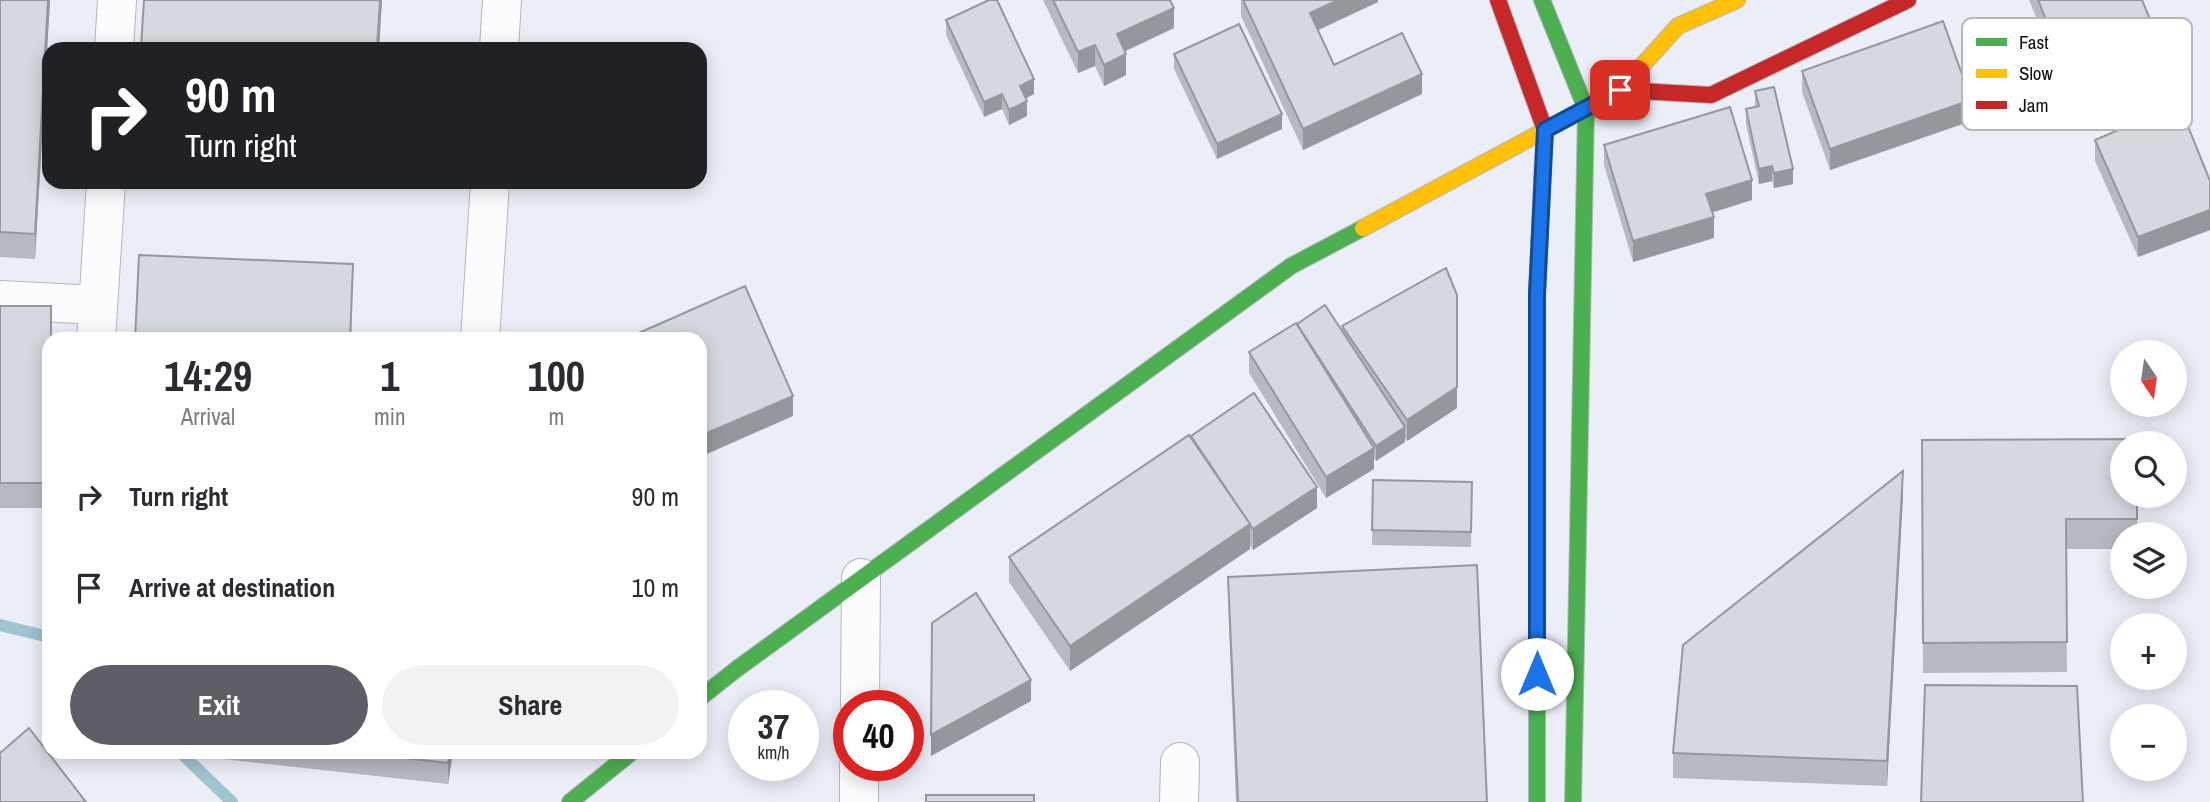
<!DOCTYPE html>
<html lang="en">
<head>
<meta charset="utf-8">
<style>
  body { margin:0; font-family:"Archivo Narrow",sans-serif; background:#f2f2f3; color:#2b2b33; height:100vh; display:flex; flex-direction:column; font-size:26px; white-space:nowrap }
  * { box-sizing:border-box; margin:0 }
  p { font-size:23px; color:#7c7c81 }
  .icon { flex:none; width:38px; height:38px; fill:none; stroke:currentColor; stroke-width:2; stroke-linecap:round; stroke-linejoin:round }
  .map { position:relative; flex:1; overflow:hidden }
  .details { position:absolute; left:42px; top:332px; width:665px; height:427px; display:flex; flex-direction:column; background:#fff; border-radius:21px; box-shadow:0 4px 18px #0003 }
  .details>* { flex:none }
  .top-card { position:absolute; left:42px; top:42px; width:665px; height:147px; border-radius:21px; box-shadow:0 4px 18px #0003; background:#202124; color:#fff; overflow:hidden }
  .needle { width:46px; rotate:167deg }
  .buttons { position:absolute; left:2110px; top:340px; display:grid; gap:14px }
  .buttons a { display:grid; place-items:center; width:77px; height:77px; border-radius:50%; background:#fff; box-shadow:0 4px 18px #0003; font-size:35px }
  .speed { position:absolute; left:728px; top:690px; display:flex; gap:14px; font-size:35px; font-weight:700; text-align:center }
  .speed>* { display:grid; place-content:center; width:91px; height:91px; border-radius:50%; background:#fff; box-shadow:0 4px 18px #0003; line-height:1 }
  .speed small { font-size:18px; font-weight:400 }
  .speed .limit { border:10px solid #d22; background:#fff; color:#111 }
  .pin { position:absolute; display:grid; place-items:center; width:60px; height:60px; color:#fff; margin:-30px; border-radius:14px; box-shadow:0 4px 10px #0006 }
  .me { position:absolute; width:77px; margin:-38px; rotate:0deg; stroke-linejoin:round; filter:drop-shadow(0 0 5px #0008) }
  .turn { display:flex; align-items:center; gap:24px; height:147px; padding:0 28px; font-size:32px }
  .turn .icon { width:91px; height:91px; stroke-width:2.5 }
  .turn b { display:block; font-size:49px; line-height:60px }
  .eta { display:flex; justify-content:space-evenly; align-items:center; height:119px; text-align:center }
  .eta b { font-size:42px; font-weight:700; line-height:49px }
  .primary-button { display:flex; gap:14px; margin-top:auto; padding:14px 28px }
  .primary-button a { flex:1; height:80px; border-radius:42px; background:#5d5e66; color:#fff; font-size:28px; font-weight:700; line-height:80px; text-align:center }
  .primary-button a+a { background:#f2f2f3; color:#2b2b33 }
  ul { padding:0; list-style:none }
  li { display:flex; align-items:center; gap:21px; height:91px; padding:0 28px }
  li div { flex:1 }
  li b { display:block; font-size:26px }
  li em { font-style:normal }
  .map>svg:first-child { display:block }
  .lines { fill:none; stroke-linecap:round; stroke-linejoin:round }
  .stream { stroke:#9fc3cf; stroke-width:12 }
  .street-casing { stroke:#b4b6be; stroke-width:40 }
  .fast-casing { stroke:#b4b6be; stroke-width:18 }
  .slow-casing { stroke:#b4b6be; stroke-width:18 }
  .jam-casing { stroke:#b4b6be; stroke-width:18 }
  .street { stroke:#fcfcfe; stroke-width:38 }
  .fast { stroke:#4caf50; stroke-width:16 }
  .slow { stroke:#ffc107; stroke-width:16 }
  .jam { stroke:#c62828; stroke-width:16 }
  .wall { fill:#b6bac0 }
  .shaded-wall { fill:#94979c }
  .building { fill:#d4d8df; stroke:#94979c; stroke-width:2 }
  .route-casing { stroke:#114b97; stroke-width:18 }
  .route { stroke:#1a73e8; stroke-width:12 }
  .key { fill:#fff; stroke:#b7b8ba; stroke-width:2 }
  .key-label { font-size:19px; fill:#101118 }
</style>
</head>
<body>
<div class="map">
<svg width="2210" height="802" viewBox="0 0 2210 802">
  <rect width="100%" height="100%" fill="#eceef7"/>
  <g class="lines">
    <g class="stream">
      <polyline points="0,625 49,637"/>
      <polyline points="180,752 232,802"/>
    </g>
    <g class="street-casing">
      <g id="street">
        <polyline points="114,49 117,0"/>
        <polyline points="499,49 502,0"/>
        <polyline points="0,300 98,305"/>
        <polyline points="96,340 106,182"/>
        <polyline points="480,340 490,182"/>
        <polyline points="860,705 861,578"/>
        <polyline points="859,802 859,765"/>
        <polyline points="1179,802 1180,762"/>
      </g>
    </g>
    <g class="fast-casing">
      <g id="fast">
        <polyline points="1542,0 1586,109 1573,802"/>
        <polyline points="1537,603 1537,802"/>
        <polyline points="700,698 738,668 1291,266 1363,228"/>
        <polyline points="570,802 632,752"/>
      </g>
    </g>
    <g class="slow-casing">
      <g id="slow">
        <polyline points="1363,228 1620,90 1678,26 1737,0"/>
        <polyline points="1537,603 1537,294 1543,162"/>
      </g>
    </g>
    <g class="jam-casing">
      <g id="jam">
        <polyline points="1498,0 1545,130 1543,162"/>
        <polyline points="1620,90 1711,95 1908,0"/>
      </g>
    </g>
    <use href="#street" class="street"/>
    <use href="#fast" class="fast"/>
    <use href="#slow" class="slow"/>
    <use href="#jam" class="jam"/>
  </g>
  <g class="wall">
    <polygon points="0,0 50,0 35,259 0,257"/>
    <polygon points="144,0 382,0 379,49 141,49"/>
    <polygon points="1043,0 1170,0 1174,28 1125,51 1126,75 1104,86 1095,66 1078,73"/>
    <polygon points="1241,0 1378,0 1378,2 1317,30 1334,65 1422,94 1303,150 1241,16"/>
    <polygon points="2029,0 2142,0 2177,104 2210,181 2210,230 2138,257 2095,161 2095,140 2153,115 2140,85 2075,112"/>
    <polygon points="946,20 1034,94 1026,98 1027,116 1009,125 1002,109 984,117 946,35"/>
    <polygon points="1174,54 1282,129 1217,159 1174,69"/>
    <polygon points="1802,71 1971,121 1830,170 1802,92"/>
    <polygon points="1755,91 1793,184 1774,188 1772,181 1759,184 1746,124 1746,109 1755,107"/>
    <polygon points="1604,145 1752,200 1712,213 1714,238 1633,262 1604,165"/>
    <polygon points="0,306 49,340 49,508 0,508"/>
    <polygon points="1297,324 1342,332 1342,326 1457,408 1407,441 1405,438 1405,442 1376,461 1374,458 1374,469 1326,498 1249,373 1249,352"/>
    <polygon points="1191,436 1317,508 1253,550 1250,545 1250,549 1070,671 1009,582 1009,557 1191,438"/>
    <polygon points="1922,440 2137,495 2137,534 2123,534 2123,549 2066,549 2067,672 1923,673"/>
    <polygon points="1373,480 1472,482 1471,547 1372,545"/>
    <polygon points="1903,496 1887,786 1673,778 1673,753"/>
    <polygon points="1228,577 1487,802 1236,802 1228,602"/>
    <polygon points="204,752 453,752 448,784 204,757"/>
  </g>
  <g class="shaded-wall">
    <polygon points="48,0 50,0 35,259 35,234"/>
    <polygon points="380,0 382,0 379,49 377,49"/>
    <polygon points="1338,0 1378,0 1378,2 1310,34 1310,13"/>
    <polygon points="1174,8 1174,28 1117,55 1117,34"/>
    <polygon points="1095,45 1095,66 1078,73 1078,52"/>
    <polygon points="1126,54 1126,75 1104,86 1104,65"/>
    <polygon points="2140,65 2140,85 2075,112 2075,91"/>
    <polygon points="1422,74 1422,94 1303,150 1303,129"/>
    <polygon points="1034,79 1034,94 1020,101 1020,86"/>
    <polygon points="2177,84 2177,105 2153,115 2153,94"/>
    <polygon points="1002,94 1002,109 984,117 984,102"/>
    <polygon points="1971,100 1971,121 1830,170 1830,149"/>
    <polygon points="1027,101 1027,116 1009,125 1009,110"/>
    <polygon points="1282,114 1282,129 1217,159 1217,144"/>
    <polygon points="1772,166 1772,181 1759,184 1759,169"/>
    <polygon points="1793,169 1793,184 1774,188 1774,173"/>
    <polygon points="1752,180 1752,200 1706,214 1706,194"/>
    <polygon points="2210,210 2210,230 2138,257 2138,237"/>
    <polygon points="1714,217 1714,238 1633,262 1633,241"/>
    <polygon points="353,264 351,340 350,340"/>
    <polygon points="1457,387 1457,408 1407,441 1407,420"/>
    <polygon points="793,396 793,416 700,457 700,436"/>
    <polygon points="1405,427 1405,442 1376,461 1376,446"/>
    <polygon points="1374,448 1374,469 1326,498 1326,477"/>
    <polygon points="1903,471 1903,496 1887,786 1887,761"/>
    <polygon points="1317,487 1317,508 1253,550 1253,529"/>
    <polygon points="1250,524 1250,549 1070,671 1070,646"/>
    <polygon points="1031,680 1031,701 931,756 931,735"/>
    <polygon points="450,752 453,752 448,784 448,763"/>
  </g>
  <g class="building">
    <polygon points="0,0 48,0 35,234 0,232"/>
    <polygon points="144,0 380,0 377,49 185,49 141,47"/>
    <polygon points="989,0 997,0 1034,79 1020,86 1027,101 1009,110 1002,94 984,102 946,20"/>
    <polygon points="1053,0 1170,0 1174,8 1117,34 1126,54 1104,65 1095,45 1078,52"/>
    <polygon points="1243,0 1338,0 1310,13 1334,65 1402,33 1422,74 1303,129"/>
    <polygon points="2038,0 2142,0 2177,84 2153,94 2140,65 2075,91"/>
    <polygon points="1943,21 1971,100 1830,149 1802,71"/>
    <polygon points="1239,24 1282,114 1217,144 1174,54"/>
    <polygon points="1774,87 1793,169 1774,173 1772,166 1759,169 1746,109 1759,106 1755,91"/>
    <polygon points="2179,104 2210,181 2210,210 2138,237 2095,140"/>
    <polygon points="1730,107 1752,180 1706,194 1714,217 1633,241 1604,145"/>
    <polygon points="139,255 353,264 350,340 135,340"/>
    <polygon points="1446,268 1457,295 1457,387 1407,420 1342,326"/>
    <polygon points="745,286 793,396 700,436 700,340 623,340"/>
    <polygon points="1325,305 1405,427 1376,446 1297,324"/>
    <polygon points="0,306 51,306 51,340 49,340 49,483 0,483"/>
    <polygon points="1296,323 1374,448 1326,477 1249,352"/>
    <polygon points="1254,393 1317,487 1253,529 1191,436"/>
    <polygon points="1189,435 1250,524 1070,646 1009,557"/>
    <polygon points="2137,439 2137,443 2123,443 2123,495 2137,495 2137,519 2066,519 2067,642 1923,643 1922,440"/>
    <polygon points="1903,471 1887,761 1673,753 1683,645"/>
    <polygon points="1373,480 1472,482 1471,532 1372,530"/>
    <polygon points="1477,565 1487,802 1238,802 1228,577"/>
    <polygon points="976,593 1031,680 931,735 932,623"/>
    <polygon points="1925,685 2077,686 2083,802 1921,802"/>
    <polygon points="29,728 86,802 0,802 0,753"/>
    <polygon points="352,752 450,752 448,763"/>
    <rect x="926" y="795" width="108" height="7"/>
  </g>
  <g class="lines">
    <g class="route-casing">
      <polyline id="route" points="1537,674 1537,294 1545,130 1620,90"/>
    </g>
    <use href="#route" class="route"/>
  </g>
  <rect x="1962" y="18" width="230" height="112" rx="10" class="key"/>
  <rect x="1976" y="38" width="31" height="8" fill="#4caf50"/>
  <rect x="1976" y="69" width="31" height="9" fill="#ffc107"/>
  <rect x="1976" y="101" width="31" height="8" fill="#c62828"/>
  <g class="key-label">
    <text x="2019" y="49">Fast</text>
    <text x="2019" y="80">Slow</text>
    <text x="2019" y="112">Jam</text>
  </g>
</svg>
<div class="buttons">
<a><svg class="needle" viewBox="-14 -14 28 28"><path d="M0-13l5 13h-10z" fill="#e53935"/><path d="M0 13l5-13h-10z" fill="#7c7c81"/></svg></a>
<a><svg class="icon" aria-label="search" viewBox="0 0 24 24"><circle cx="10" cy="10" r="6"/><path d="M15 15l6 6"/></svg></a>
<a><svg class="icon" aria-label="layers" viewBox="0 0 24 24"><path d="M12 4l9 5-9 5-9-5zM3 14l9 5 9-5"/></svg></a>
<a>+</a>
<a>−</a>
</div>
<div class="speed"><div>37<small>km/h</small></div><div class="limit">40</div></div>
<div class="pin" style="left:1620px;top:90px;background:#d93025"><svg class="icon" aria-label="arrive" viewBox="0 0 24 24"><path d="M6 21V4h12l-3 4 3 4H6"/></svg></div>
<svg class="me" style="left:1537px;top:674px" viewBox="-20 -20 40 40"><circle r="19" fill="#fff"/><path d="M0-13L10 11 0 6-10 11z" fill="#1a73e8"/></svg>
<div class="top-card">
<div class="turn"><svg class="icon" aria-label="right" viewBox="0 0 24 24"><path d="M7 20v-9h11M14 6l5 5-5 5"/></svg><div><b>90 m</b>Turn right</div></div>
</div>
<section class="details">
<div class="eta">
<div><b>14:29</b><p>Arrival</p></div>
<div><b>1</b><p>min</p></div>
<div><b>100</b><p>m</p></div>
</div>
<ul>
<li><svg class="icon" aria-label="right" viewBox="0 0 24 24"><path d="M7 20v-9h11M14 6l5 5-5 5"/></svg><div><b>Turn right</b></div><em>90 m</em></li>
<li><svg class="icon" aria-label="arrive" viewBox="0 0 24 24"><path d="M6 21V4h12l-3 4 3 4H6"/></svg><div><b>Arrive at destination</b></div><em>10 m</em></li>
</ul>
<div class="primary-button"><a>Exit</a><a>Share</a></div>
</section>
</div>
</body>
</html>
